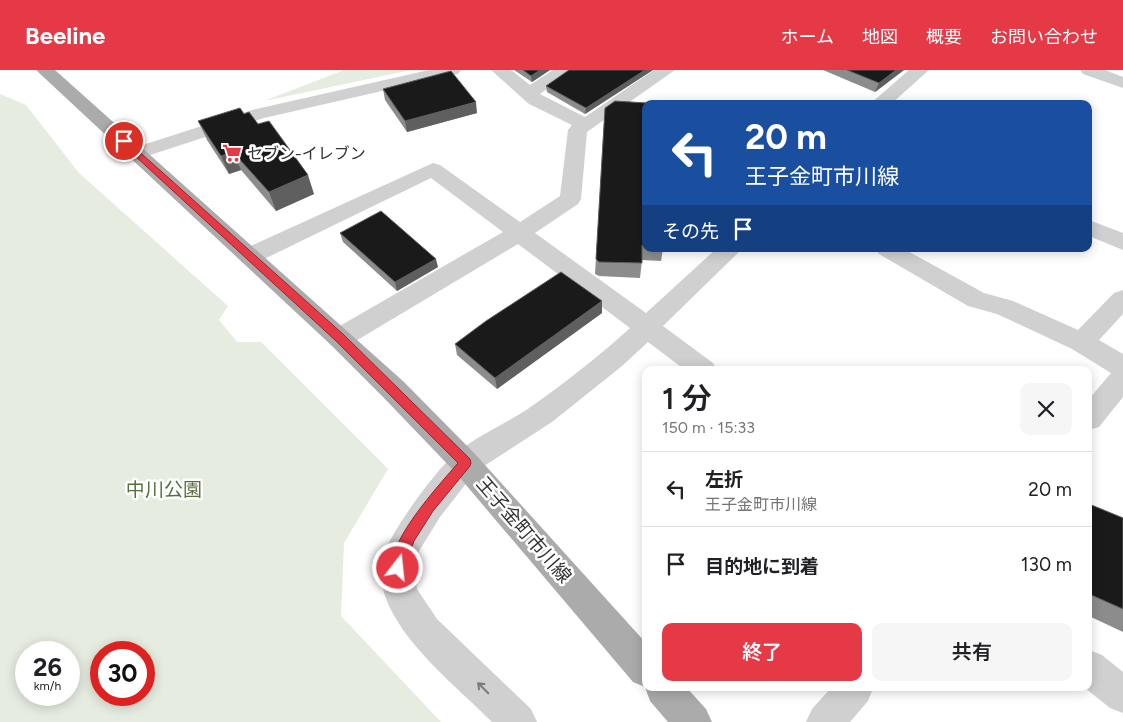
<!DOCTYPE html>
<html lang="ja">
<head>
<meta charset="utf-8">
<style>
  body { margin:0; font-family:Figtree,"Noto Sans JP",sans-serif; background:#f6f6f6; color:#202124; height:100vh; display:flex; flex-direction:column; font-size:19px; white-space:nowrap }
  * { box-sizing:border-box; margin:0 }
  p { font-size:16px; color:#757577 }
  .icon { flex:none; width:28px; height:28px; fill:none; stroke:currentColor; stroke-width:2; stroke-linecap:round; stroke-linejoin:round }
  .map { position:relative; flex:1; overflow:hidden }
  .panel { position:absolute; left:642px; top:296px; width:450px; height:325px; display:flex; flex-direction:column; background:#fff; border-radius:10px; box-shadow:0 2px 12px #0003 }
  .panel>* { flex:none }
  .banner { position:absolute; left:642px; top:30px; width:450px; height:152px; border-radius:10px; box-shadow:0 2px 12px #0003; background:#1a4fa0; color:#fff; overflow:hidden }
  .speed { position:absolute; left:15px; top:571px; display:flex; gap:10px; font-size:25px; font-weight:700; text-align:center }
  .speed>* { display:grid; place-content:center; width:65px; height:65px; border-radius:50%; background:#fff; box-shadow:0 2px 12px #0003; line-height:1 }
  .speed small { font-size:12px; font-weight:400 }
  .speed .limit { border:8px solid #d22; background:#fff; color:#111 }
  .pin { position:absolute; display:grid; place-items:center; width:42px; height:42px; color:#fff; margin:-21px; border:2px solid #fff; border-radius:50%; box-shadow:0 1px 5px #0007 }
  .me { position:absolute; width:55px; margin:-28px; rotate:16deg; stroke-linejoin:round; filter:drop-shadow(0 0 4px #0008) }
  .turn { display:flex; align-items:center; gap:18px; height:105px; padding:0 20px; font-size:22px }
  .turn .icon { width:65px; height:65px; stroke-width:2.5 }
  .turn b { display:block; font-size:35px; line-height:42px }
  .then { display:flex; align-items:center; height:48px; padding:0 20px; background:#0003; gap:10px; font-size:19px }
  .round { display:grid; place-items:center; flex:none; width:52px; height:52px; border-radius:10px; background:#f6f6f6 }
  .headline { display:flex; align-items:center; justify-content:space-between; height:85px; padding:0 20px }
  h1 { font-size:30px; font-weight:600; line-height:38px }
  .cta { display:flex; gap:10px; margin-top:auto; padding:10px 20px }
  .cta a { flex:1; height:58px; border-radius:10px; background:#e63946; color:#fff; font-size:20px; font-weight:600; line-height:58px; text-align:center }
  .cta a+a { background:#f6f6f6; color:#202124 }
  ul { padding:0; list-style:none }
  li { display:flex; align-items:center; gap:15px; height:75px; padding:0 20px; border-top:1px solid #e0e0e0 }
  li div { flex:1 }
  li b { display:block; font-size:19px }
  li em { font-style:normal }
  header { display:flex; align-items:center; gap:30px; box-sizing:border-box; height:70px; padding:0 25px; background:#e63946; color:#fff }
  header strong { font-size:24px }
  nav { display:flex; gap:28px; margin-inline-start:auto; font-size:18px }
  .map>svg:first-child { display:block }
  .green { fill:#e6ecdf; fill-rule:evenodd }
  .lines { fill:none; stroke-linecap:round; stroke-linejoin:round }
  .minor { fill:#d0d0d0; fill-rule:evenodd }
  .major { fill:#ababab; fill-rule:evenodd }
  .wall { fill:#8c8c8c }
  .shaded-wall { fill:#5f5f5f }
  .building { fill:#1a1a1a; stroke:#5f5f5f }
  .oneway { stroke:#7a7a7a }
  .route { fill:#e63946; stroke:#96252e }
  .labels { text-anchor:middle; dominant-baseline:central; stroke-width:5; stroke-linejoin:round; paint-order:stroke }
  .far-poi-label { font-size:16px; fill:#333; stroke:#fff; text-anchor:start }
  .park-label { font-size:19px; fill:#56703f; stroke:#fff }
  .street-label { font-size:19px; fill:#333; stroke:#fff }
</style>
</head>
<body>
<header>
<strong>Beeline</strong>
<nav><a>ホーム</a><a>地図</a><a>概要</a><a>お問い合わせ</a></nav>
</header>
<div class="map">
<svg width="1123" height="652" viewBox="0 0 1123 652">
  <rect width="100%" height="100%" fill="#fff"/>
  <g class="green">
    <polygon points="344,0 411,0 264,31"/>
    <path d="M 0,24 L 26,35 L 79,103 L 228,236 L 219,250 L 237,272 L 261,272 L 388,399 L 344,473 L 341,546 L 441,652 L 0,652 ZM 26,582 L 69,582 L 69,625 L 26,625 ZM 101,582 L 144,582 L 144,625 L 101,625 Z"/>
  </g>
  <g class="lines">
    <g class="minor">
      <polygon points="429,0 461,0 458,4 452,5 264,48 144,87 137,89 130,87 127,83 130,79 252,40"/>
      <path d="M 491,0 L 511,0 L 530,15 L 553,0 L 574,0 L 540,24 L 585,47 L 654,0 L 675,0 L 587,62 L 581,129 L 578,134 L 535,163 L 646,243 L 716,179 L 742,179 L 663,256 L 713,293 L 717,300 L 685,300 L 648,272 L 622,296 L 552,352 L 475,402 L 440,447 L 416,486 L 414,498 L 417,519 L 437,549 L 531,639 L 537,652 L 492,652 C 456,616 402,574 385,526 C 381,514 381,497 384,485 C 390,462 437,399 455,384 C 478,365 508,353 532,336 C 566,312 599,286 630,258 L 518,174 L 349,275 L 340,278 L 331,275 L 327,268 L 331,261 L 503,162 L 431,108 L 258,192 L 250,194 L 242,192 L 238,186 L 242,180 L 433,93 L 440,95 L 520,152 L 560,126 L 568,60 L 572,55 L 529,34 Z"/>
      <polygon points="909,0 929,0 891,34 870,34"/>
      <polygon points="1080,0 1105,0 1123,7 1123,18 1083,4"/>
      <polygon points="1089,150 1123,163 1123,180 1089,166"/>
      <polygon points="875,179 904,179 984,223 1013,231 1078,260 1114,223 1123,220 1123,244 1099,270 1123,284 1123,327 1099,357 1089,360 1089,329 1111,303 1072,279 997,244 968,236 879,184"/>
      <polygon points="1089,580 1102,585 1123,602 1123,643 1110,638 1085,618 1089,618"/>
      <polygon points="831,618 873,618 868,631 850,652 806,652 812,639"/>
    </g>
    <polygon class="major" points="36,0 55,0 404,312 475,384 646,573 646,618 687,618 706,639 712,652 668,652 650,631 645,617 633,612 455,402 384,328 331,275"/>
  </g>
  <g class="wall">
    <polygon points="514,0 550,0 532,12"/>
    <polygon points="569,0 653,0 585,44 547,22 546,16"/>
    <polygon points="823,0 904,0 875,22"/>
    <polygon points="383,19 477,43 407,62 385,30"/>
    <polygon points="646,34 646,179 663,179 661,191 642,190 640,208 599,206 595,204 605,38"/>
    <polygon points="244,44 314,124 276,141 241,100 229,104 207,70 198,51"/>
    <polygon points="340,163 438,197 397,221 343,172"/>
    <polygon points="602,231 602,243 497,319 457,285 455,274"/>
    <polygon points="1089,434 1123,448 1123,562 1089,546"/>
  </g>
  <g class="shaded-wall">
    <polygon points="540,0 550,0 532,12 531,6"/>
    <polygon points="645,0 653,0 585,44 586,38"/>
    <polygon points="896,0 904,0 875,22 879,13"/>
    <polygon points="476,32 477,43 407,62 405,51"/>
    <polygon points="233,82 241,100 229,104 221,86"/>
    <polygon points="308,105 314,124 276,141 269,122"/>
    <polygon points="436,189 438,197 397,221 395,212"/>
    <polygon points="602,231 602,243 497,319 495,308"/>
  </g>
  <g class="building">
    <polygon points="523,0 540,0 531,6"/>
    <polygon points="569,0 645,0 586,38 546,16"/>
    <polygon points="847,0 896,0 879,13"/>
    <polygon points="451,1 476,32 405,51 383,19"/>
    <polygon points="615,31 663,34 646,34 646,176 642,175 642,193 599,192 596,189 605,38"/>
    <polygon points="240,38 244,44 249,42 258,54 269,51 308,105 269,122 233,82 221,86 198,51"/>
    <polygon points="381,141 436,189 395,212 340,163"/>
    <polygon points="561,202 602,231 495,308 455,274 486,251"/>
    <polygon points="1089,434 1123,448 1123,539 1089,524"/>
  </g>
  <defs><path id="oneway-shaft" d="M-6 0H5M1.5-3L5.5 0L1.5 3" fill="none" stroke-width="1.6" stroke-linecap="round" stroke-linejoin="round" transform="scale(1.25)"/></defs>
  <use class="oneway" href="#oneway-shaft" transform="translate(483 618) rotate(-135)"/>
  <path class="route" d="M 124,68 L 344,265 L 470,389 L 471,393 L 470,396 L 433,441 L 414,471 L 403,502 L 398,504 L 394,502 C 382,476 441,413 458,393 L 336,271 L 121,73 L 119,71 Z"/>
  <defs>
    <g id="supermarket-bare" transform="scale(1.5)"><path d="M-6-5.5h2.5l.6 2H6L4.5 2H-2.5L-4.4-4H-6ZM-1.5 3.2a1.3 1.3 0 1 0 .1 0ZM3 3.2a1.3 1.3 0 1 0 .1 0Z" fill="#e63946" stroke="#fff" stroke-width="2.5" paint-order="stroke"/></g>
  </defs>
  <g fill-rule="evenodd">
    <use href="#supermarket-bare" x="232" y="83"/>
  </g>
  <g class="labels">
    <g class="far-poi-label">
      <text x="247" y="83">セブン-イレブン</text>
    </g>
    <g class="park-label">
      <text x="164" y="419">中川公園</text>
    </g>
    <g class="street-label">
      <text transform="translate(524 460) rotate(49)">王子金町市川線</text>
    </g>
  </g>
</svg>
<div class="speed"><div>26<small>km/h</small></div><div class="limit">30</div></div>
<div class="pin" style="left:124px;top:71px;background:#d93025"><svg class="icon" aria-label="arrive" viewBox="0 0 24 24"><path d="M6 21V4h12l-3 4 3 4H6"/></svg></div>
<svg class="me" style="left:398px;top:498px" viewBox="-20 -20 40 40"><circle r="17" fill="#e63946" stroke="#fff" stroke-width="3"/><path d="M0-11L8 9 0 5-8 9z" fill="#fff"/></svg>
<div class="banner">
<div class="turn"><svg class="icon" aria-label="left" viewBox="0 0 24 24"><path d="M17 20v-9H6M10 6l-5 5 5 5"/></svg><div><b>20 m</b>王子金町市川線</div></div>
<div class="then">その先<svg class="icon" aria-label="arrive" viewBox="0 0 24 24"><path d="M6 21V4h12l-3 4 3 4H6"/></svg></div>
</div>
<section class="panel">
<div class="headline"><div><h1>1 分</h1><p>150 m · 15:33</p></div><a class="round"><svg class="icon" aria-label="close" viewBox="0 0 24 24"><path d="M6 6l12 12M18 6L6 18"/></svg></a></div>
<ul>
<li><svg class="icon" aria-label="left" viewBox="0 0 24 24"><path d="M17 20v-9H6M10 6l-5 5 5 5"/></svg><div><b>左折</b><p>王子金町市川線</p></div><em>20 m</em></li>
<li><svg class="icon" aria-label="arrive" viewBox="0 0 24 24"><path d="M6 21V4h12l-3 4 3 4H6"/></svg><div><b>目的地に到着</b></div><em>130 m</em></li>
</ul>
<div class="cta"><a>終了</a><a>共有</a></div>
</section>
</div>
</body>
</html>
